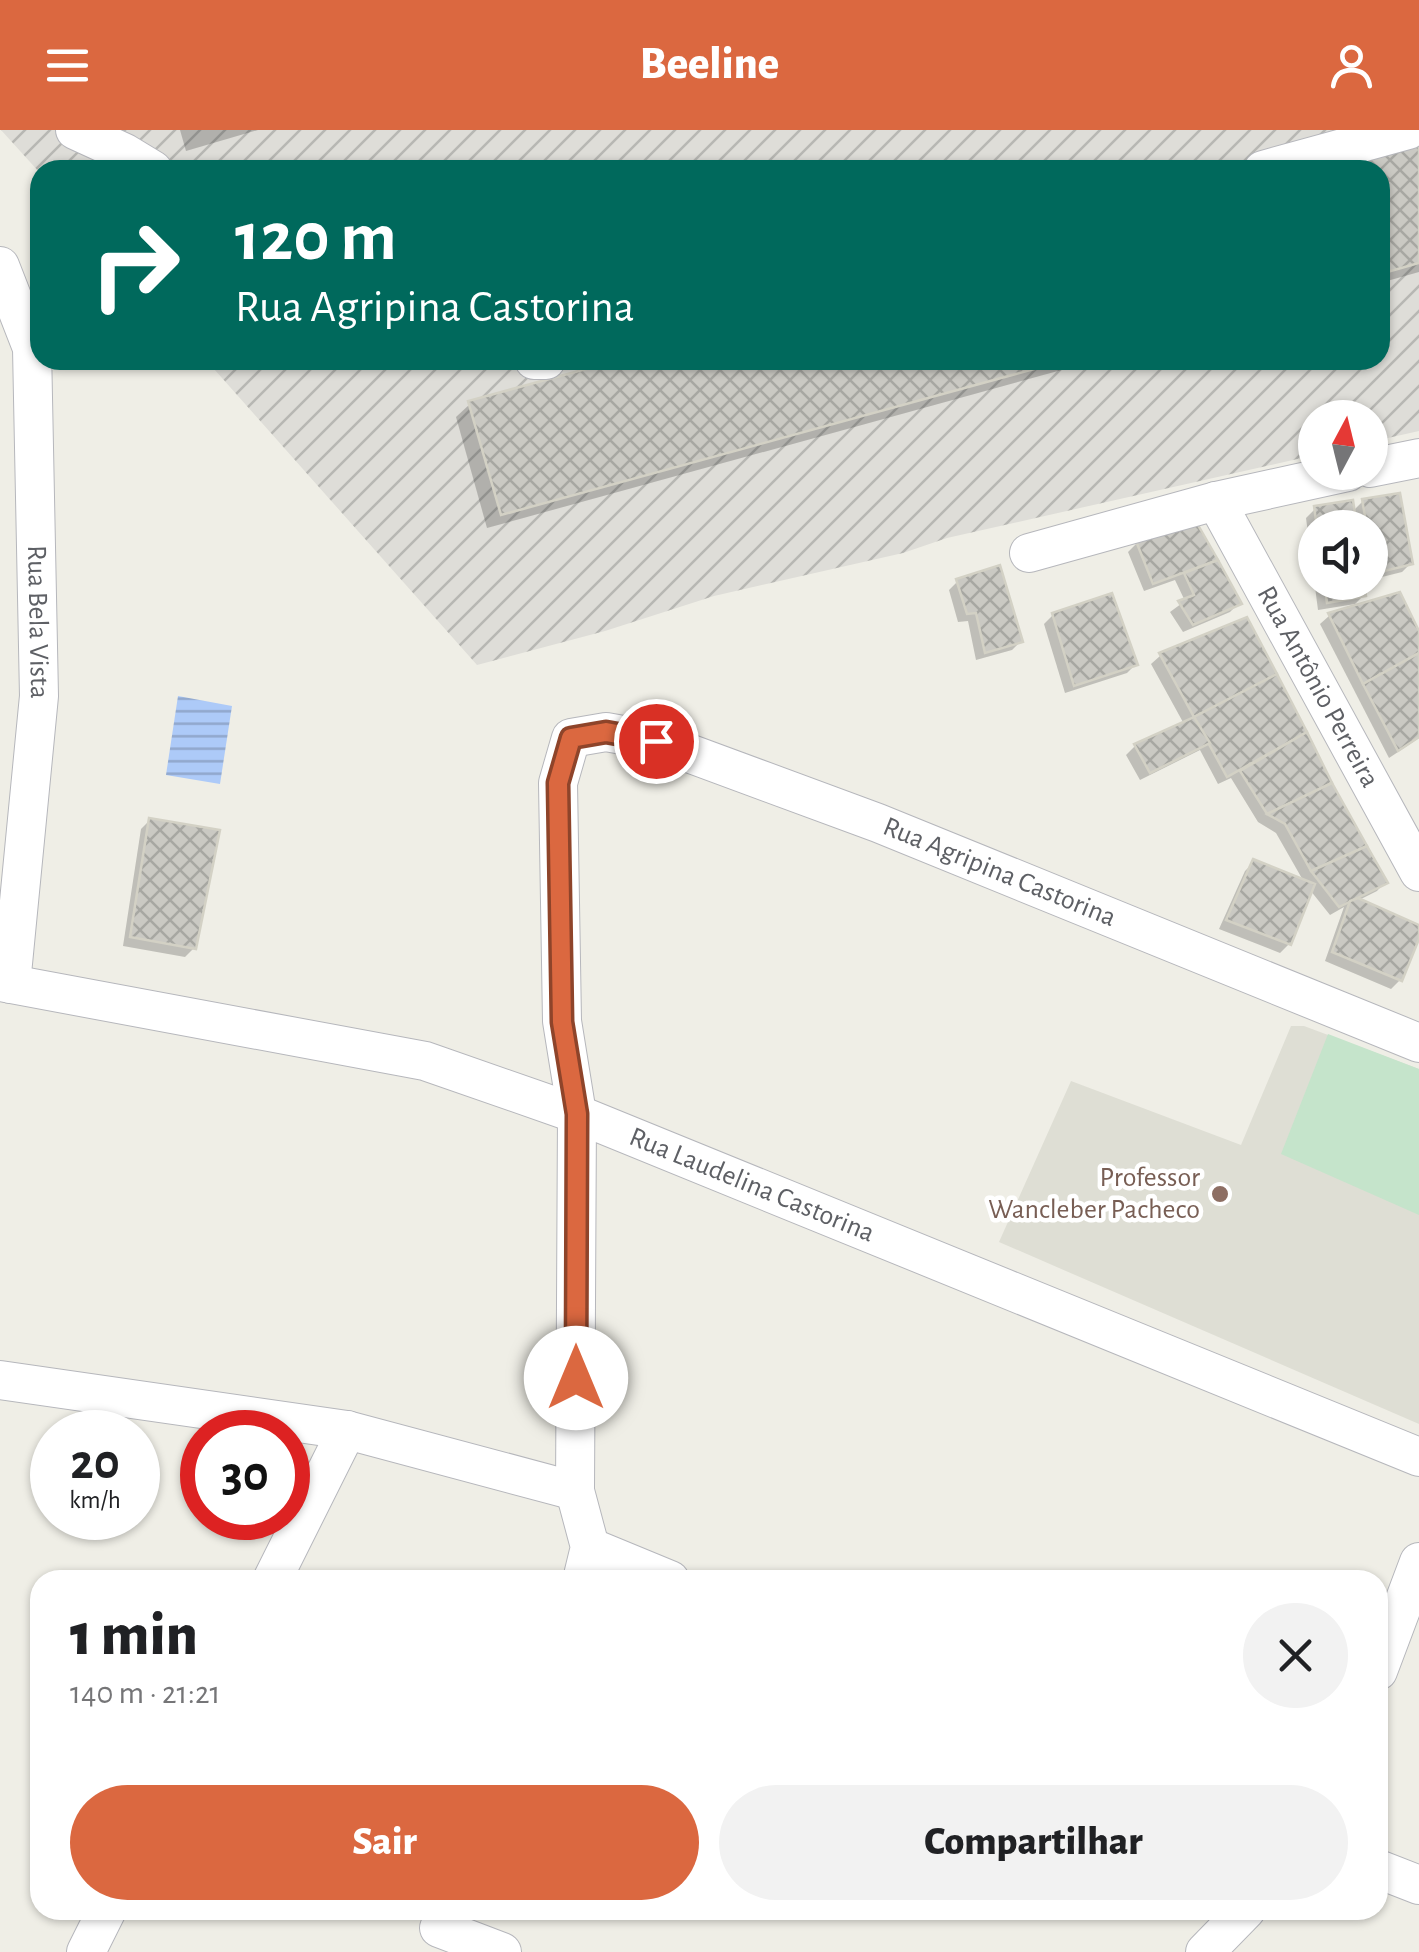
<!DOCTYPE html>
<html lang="pt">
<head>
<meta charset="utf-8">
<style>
  body { margin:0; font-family:"Alegreya Sans",sans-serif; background:#f2f2f2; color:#202124; height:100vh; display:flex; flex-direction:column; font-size:38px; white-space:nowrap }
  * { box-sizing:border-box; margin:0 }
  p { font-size:32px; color:#757577 }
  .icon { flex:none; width:55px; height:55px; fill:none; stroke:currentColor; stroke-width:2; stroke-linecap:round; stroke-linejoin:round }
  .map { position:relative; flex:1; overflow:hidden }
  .drawer { position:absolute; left:30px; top:1440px; width:1358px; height:350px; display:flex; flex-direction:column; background:#fff; border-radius:30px; box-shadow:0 2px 8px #0004 }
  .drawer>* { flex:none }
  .top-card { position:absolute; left:30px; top:30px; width:1360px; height:210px; border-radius:30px; box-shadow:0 2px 8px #0004; background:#00695c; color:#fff; overflow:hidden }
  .needle { width:65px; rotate:7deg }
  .tools { position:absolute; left:1298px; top:270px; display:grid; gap:20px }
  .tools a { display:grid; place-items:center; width:90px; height:90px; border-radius:50%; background:#fff; box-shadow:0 2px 8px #0004; font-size:50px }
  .speed { position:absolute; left:30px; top:1280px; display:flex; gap:20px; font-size:50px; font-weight:700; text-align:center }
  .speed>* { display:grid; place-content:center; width:130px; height:130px; border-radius:50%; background:#fff; box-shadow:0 2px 8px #0004; line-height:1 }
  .speed small { font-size:25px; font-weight:400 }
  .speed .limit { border:15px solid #d22; background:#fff; color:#111 }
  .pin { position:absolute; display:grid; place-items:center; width:85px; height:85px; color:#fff; margin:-42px; border:5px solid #fff; border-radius:50%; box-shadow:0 2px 10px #0007 }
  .me { position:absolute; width:110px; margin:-55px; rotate:0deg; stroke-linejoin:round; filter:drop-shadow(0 0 8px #0008) }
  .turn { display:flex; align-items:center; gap:35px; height:210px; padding:0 40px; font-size:45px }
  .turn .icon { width:130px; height:130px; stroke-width:2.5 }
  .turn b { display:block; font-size:70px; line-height:85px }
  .round { display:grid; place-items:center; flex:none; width:105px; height:105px; border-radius:52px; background:#f2f2f2 }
  .head { display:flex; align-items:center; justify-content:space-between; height:170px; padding:0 40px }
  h1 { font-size:60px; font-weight:800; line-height:75px }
  .cta { display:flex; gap:20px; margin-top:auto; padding:20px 40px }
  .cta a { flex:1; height:115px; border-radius:60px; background:#db6840; color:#fff; font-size:40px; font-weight:800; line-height:115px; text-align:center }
  .cta a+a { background:#f2f2f2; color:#202124 }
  header { display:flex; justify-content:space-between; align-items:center; height:130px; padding:0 40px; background:#db6840; color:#fff; font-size:45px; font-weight:800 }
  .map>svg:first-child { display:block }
  .industrial { fill:url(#industrial-furrows) }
  .education { fill:#deded4 }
  .pitch { fill:#c5e4cb }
  .water { fill:url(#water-rules) }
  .shadow { fill:#0003 }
  .building { fill:url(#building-cross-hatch); stroke:#d3d1c5; stroke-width:2.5 }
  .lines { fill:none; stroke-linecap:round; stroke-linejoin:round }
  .minor-casing { stroke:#b6b7bc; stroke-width:40 }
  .minor { stroke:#fff; stroke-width:38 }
  .route-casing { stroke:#8e442a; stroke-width:25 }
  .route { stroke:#db6840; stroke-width:18 }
  .education-dot { fill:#8d6e63; stroke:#fff; stroke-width:4 }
  .labels { text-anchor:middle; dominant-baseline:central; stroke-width:9; stroke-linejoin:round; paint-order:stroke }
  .street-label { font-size:28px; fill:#5e6065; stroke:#fff }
  .education-label { font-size:28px; fill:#785e54; stroke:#fff; text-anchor:end }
</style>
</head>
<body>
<header><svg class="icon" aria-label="menu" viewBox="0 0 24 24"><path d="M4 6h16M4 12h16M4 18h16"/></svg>Beeline<svg class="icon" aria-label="person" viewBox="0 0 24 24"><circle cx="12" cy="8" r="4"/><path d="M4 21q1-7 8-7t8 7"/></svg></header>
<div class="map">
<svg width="1419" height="1822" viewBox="0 0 1419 1822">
  <defs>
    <pattern id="industrial-furrows" width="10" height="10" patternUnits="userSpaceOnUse" patternTransform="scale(2.5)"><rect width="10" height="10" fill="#deddd8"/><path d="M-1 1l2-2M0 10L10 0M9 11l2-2" fill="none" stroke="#b7b7b3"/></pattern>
    <pattern id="water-rules" width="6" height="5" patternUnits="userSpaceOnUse" patternTransform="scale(2.5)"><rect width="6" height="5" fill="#adcaf8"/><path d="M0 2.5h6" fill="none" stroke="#90a7cc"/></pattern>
    <pattern id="building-cross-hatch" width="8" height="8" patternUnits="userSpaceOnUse" patternTransform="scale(2.5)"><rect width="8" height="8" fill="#cac9c3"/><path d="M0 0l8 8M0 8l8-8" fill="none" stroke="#a7a7a2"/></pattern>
  </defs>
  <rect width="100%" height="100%" fill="#efeee6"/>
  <polygon class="industrial" points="1,0 1419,0 1419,301 1370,312 1370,288 1315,288 1315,325 947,408 903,423 714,466 605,501 477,535 206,230 1380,230 1380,40 40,40 40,43"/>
  <polygon class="education" points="1291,896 1304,896 1419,939 1419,1294 999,1112 1071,951 1241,1015"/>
  <polygon class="pitch" points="1328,904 1419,939 1419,1085 1281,1024"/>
  <polygon class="water" points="178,566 232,576 220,654 166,645"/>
  <g class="shadow">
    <polygon points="180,0 258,0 186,21"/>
    <polygon points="1419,13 1419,142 1380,153 1380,40"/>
    <polygon points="628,230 1098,230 487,398 456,287 470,274"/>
    <polygon points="1363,371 1411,433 1402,442 1370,450 1370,398 1315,398 1315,452 1362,452 1364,465 1355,474 1318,480 1306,388 1315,379 1353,381"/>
    <polygon points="1195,395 1238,474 1230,482 1183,502 1170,482 1185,471 1175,450 1144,461 1128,422 1137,413"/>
    <polygon points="958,451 1021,511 1012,520 976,530 968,491 958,492 949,460"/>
    <polygon points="1398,465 1419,506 1419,608 1389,628 1320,494 1329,486"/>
    <polygon points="1053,485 1136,534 1127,543 1065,563 1044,494"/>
    <polygon points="1246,490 1330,654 1385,752 1377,761 1357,771 1419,797 1400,850 1391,859 1325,831 1344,777 1330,785 1310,760 1289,814 1280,823 1219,799 1245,741 1254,732 1304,752 1276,703 1258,692 1231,648 1218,654 1200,620 1140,650 1126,625 1135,616 1184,594 1151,534 1160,526"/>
    <polygon points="150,690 194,818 185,827 123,816 141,699"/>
  </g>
  <g class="building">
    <polygon points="1419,10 1419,133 1380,144 1380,40 1311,40"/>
    <polygon points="619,230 1067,230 501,385 468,271"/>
    <polygon points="1400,363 1413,434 1376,443 1370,398 1367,398 1362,369"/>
    <polygon points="1353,370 1357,398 1317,398 1314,376"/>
    <polygon points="1198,395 1218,430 1153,454 1136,411"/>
    <polygon points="1218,430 1242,474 1193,495 1178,471 1194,465 1184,443"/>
    <polygon points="1000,435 1023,512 985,523 976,483 967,484 956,449"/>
    <polygon points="1324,452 1364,452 1366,466 1327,473"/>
    <polygon points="1400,462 1419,501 1419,523 1363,554 1328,483"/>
    <polygon points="1112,463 1138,535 1074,556 1052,483"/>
    <polygon points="1247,487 1277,544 1194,587 1159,523"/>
    <polygon points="1419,523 1419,607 1398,621 1363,554"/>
    <polygon points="1277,544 1307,602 1227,647 1194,587"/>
    <polygon points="1194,587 1210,613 1150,643 1134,614"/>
    <polygon points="1307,602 1332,653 1267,684 1240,641"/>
    <polygon points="1332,653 1367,716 1311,741 1285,694 1267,684"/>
    <polygon points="149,688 220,700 196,819 130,807"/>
    <polygon points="1367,716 1388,753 1339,777 1311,741"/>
    <polygon points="1253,729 1315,754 1291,815 1226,790"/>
    <polygon points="1358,768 1419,795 1419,809 1402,851 1332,822 1350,771"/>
  </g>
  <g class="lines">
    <g class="minor-casing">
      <g id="minor">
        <polyline points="75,0 125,23 153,40"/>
        <polyline points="1263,40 1408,0"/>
        <path id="s1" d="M 0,136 L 32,218 L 39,566 L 11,854"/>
        <polyline points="534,230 546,230"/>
        <polyline points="1370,338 1419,328"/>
        <path id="s2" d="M 1216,371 L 1419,742"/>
        <polyline points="1029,423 1216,371 1348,342"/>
        <path id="s3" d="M 0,852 L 425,931 L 577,984 L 1419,1327"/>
        <polyline points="0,1250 347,1300 575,1361"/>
        <polyline points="590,1417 670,1450"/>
        <polyline points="272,1450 347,1300"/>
        <path id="s4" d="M 582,1450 L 590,1417 L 575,1361 L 577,984 L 562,891 L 558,653 L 571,608 L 606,602 L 656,611 L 878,693 L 1419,913"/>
        <polyline points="1378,1541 1419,1432"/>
        <polyline points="1378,1739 1419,1755"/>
        <polyline points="439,1798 502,1822"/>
        <polyline points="86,1822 107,1780"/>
        <polyline points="1205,1822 1246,1780"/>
      </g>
    </g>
    <use href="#minor" class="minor"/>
  </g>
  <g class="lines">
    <g class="route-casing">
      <polyline id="route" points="576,1248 577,984 562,892 558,653 571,608 606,602 656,611"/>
    </g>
    <use href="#route" class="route"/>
  </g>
  <circle class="education-dot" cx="1220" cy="1064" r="10"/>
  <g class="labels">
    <g class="street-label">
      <text stroke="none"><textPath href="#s1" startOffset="362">Rua Bela Vista</textPath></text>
      <text stroke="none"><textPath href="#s2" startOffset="212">Rua Antônio Perreira</textPath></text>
      <text stroke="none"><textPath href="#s4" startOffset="1302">Rua Agripina Castorina</textPath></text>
      <text stroke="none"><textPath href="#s3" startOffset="782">Rua Laudelina Castorina</textPath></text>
    </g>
    <g class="education-label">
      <text x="1200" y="1048">Professor<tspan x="1200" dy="32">Wancleber Pacheco</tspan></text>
    </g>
  </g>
</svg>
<div class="tools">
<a><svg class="needle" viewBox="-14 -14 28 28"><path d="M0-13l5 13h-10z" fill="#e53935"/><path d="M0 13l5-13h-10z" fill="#757577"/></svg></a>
<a><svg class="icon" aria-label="sound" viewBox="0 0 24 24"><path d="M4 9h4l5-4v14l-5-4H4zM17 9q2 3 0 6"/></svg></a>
</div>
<div class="speed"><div>20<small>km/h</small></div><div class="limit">30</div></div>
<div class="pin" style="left:656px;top:611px;background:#d93025"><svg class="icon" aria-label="arrive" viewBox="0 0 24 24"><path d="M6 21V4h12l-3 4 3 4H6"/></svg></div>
<svg class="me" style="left:576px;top:1248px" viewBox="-20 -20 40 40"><circle r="19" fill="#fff"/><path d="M0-13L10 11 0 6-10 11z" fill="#db6840"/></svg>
<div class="top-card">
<div class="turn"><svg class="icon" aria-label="right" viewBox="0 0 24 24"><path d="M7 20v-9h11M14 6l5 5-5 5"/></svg><div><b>120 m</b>Rua Agripina Castorina</div></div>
</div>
<section class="drawer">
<div class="head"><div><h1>1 min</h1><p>140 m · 21:21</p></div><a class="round"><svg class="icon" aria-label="close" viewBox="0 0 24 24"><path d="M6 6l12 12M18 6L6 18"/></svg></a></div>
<div class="cta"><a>Sair</a><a>Compartilhar</a></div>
</section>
</div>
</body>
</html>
